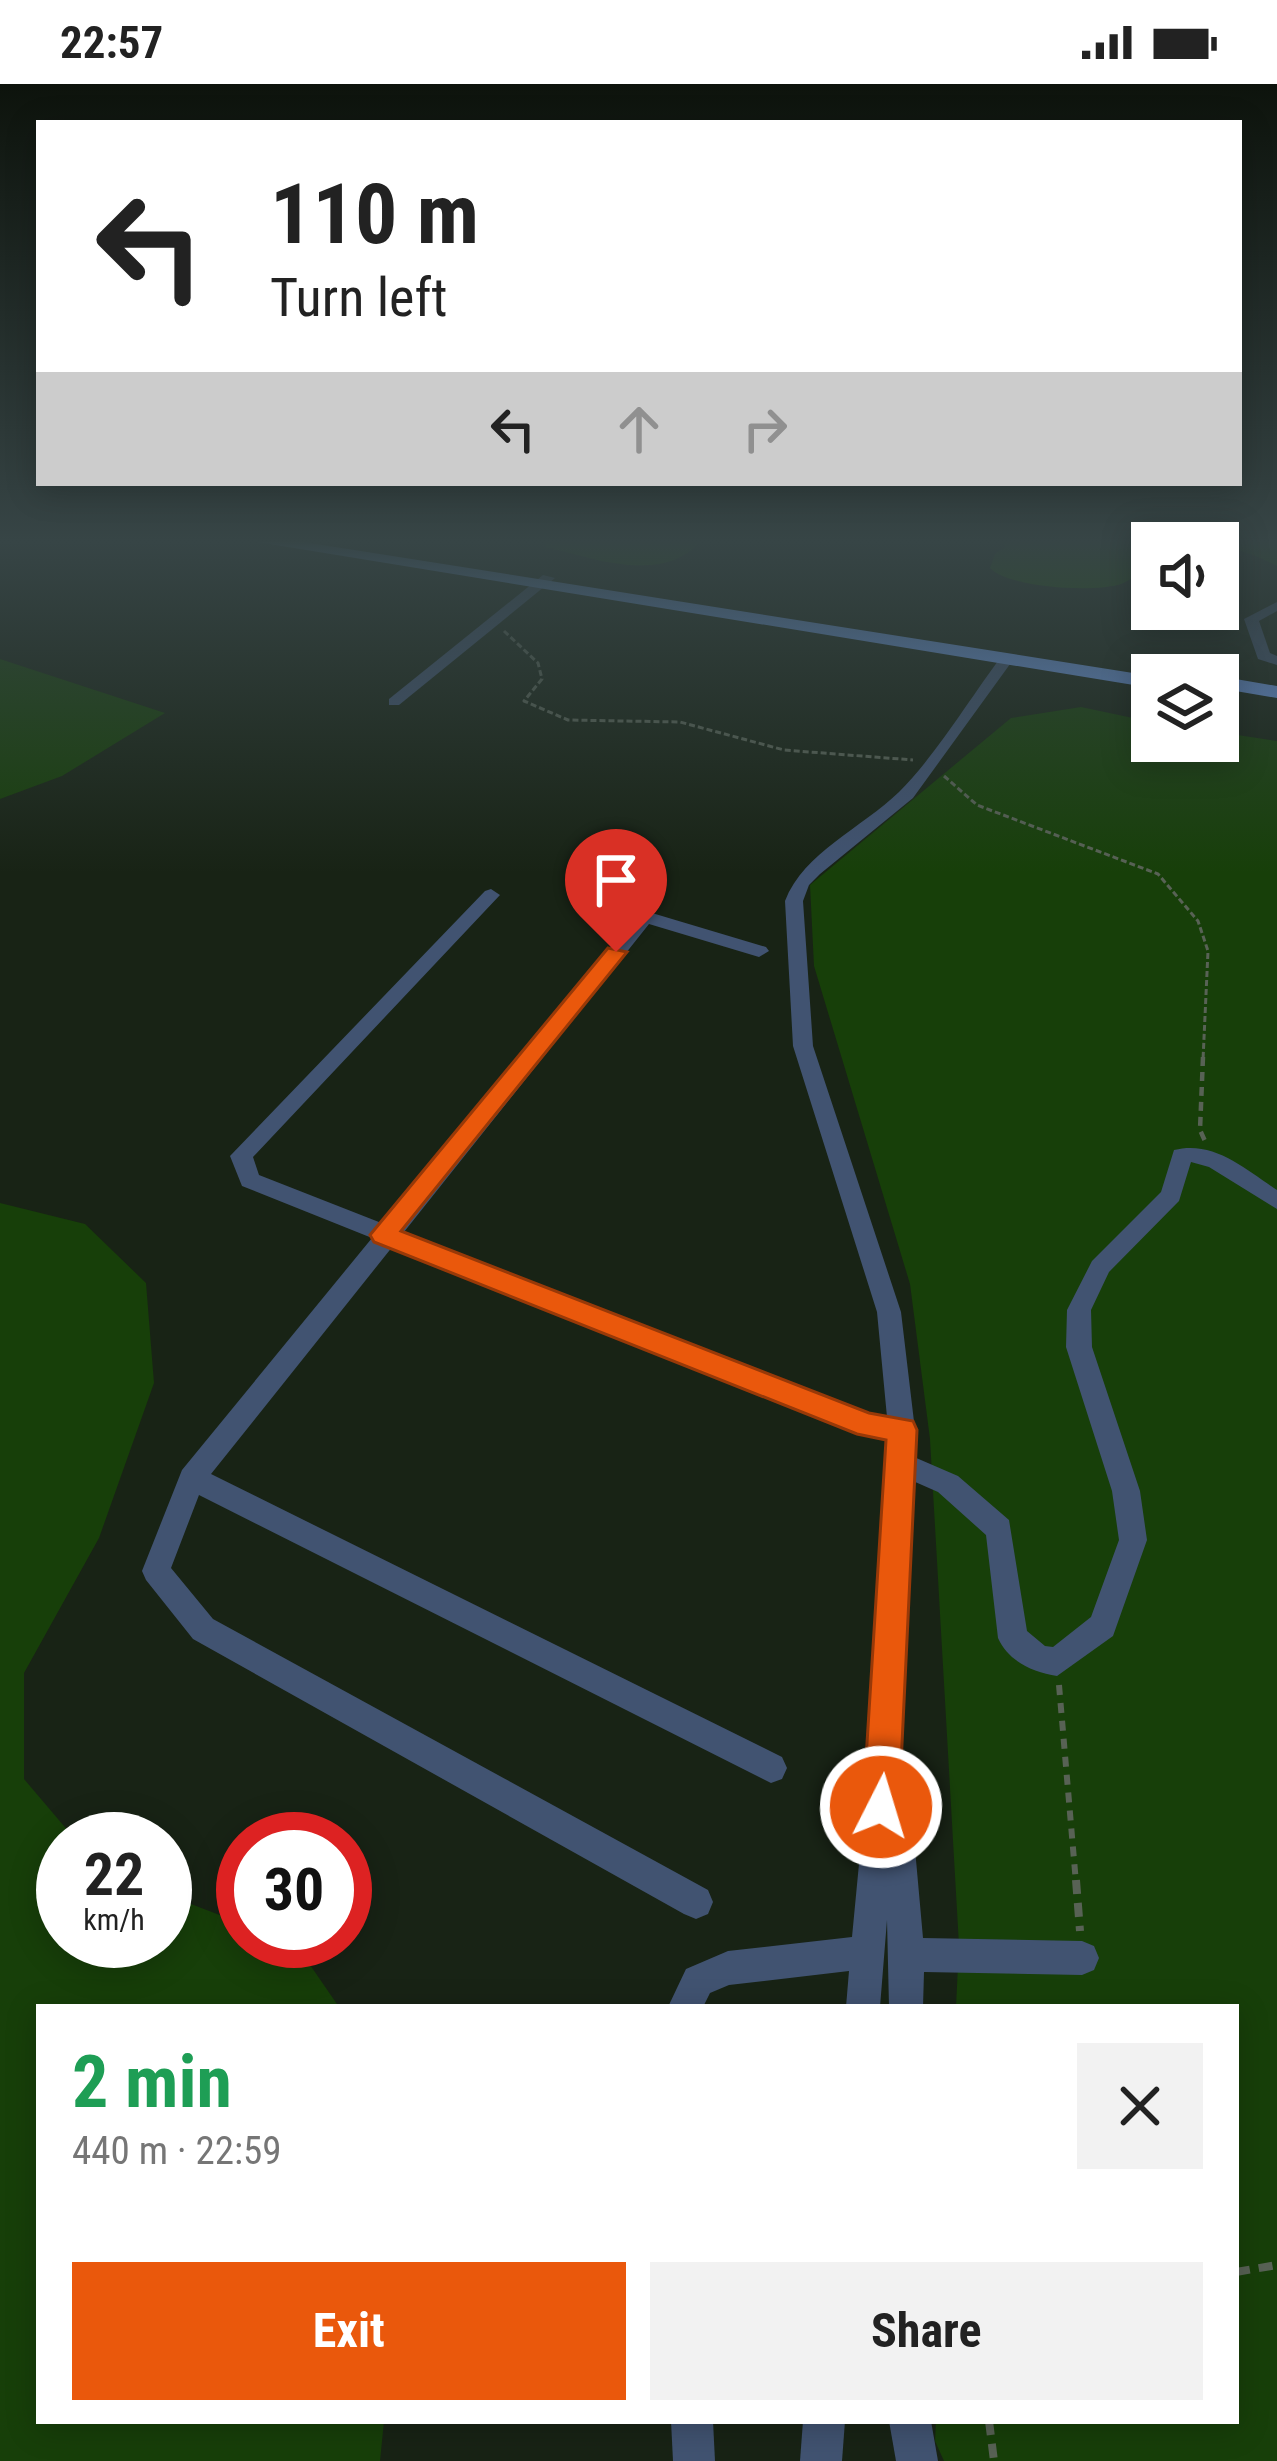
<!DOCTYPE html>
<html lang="en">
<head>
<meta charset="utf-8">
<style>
  body { margin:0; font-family:"Roboto Condensed",sans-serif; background:#f2f2f2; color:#222; height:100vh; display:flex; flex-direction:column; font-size:45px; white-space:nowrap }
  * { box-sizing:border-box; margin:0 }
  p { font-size:39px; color:#767676 }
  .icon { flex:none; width:66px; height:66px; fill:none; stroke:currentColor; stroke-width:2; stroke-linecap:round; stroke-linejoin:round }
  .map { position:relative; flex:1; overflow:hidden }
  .sheet { position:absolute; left:36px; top:1920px; width:1203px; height:420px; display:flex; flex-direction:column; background:#fff; border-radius:0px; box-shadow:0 6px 30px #0003 }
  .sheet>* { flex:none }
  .hud { position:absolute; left:36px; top:36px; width:1206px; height:366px; border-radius:0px; box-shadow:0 6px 30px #0003; background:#fff; color:#222; overflow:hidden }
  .fabs { position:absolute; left:1131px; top:438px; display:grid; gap:24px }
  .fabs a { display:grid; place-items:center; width:108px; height:108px; border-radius:0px; background:#fff; box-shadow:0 6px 30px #0003; font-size:60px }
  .speed { position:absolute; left:36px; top:1728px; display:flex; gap:24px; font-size:60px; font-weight:700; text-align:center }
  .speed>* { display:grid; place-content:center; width:156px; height:156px; border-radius:50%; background:#fff; box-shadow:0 6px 30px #0003; line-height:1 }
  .speed small { font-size:30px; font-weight:400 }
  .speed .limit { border:18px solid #d22; background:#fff; color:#111 }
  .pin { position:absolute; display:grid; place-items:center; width:102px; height:102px; color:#fff; margin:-123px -51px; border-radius:50% 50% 50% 0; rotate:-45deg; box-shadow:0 0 12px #0007 }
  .pin .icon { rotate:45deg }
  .me { position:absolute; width:132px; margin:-66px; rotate:5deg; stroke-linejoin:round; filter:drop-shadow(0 0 9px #0008) }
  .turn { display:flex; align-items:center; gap:42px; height:252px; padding:0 36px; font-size:54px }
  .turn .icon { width:156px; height:156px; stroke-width:2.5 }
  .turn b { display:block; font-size:84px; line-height:102px }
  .lanes { display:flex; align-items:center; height:114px; padding:0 36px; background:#0003; justify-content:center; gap:60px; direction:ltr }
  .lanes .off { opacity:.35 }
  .round { display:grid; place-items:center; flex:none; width:126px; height:126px; border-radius:0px; background:#f2f2f2 }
  .head { display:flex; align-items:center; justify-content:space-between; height:204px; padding:0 36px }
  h1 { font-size:72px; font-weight:700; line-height:90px; color:#1e9e55 }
  .button { display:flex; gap:24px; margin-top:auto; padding:24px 36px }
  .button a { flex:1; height:138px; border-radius:0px; background:#ea580c; color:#fff; font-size:48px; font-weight:700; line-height:138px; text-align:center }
  .button a+a { background:#f2f2f2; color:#222 }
  .status { display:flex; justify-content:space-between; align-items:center; height:84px; padding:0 60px; background:#fff; direction:ltr }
  .status svg { height:33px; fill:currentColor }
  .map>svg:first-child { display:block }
  .green { fill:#173f09 }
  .water { fill:#1c5502 }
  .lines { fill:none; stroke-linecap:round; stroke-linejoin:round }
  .path-far3 { stroke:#586255; stroke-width:3; stroke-dasharray:6 3; stroke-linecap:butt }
  .path-far2 { stroke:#586255; stroke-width:4.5; stroke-dasharray:9 6; stroke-linecap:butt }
  .path-far1 { stroke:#586255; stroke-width:6; stroke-dasharray:10 8; stroke-linecap:butt }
  .path { stroke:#586255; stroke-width:8; stroke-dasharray:14 9; stroke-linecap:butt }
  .minor { fill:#415371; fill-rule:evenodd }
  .highway { fill:#6c98e5; fill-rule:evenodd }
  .route { fill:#ea580c; stroke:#983908; stroke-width:3 }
</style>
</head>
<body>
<div class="status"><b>22:57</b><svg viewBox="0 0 49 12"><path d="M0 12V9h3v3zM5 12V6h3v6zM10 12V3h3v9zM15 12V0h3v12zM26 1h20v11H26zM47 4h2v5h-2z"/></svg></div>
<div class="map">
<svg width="1277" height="2377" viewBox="0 0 1277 2377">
  <rect width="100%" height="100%" fill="#182315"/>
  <g class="green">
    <polygon points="0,575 165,629 62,692 0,715"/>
    <polygon points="1081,623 1152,638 1152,657 1218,657 1218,648 1277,657 1277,2377 944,2377 935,2357 936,2337 1236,2337 1236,1923 956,1923 959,1861 930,1355 910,1200 814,882 810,801 1011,634"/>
    <polygon points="0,1119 85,1140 146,1199 154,1299 99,1454 24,1589 24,1695 75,1755 63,1755 63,1857 165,1857 165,1810 243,1840 243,1857 295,1859 339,1923 39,1923 39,2337 384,2337 380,2377 0,2377"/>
  </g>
  <g class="water">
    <path d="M 542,456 L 702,456 C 663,501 596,475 546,463 Z"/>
    <path d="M 1000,456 L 1277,456 L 1277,482 C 1234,459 1184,452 1138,464 L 1145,485 C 1138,490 1129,497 1121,500 C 1094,509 1009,504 990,484 L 995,470 L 1005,463 Z"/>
  </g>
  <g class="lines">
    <g class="path-far3">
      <polyline points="504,547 538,579 542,595 524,617 568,636 680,638 784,666 913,676"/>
      <polyline points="944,692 977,721 1158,790 1198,837 1208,867 1203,976"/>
    </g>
    <polyline class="path-far2" points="1203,973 1200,1046 1205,1057"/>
    <polyline class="path-far1" points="1059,1601 1076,1799"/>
    <g class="path">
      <polyline points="1076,1796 1080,1847"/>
      <polyline points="1236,2188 1277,2181"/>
      <polyline points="989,2337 994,2377"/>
    </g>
    <g class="minor">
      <polygon points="543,491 555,494 399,621 389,621 389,615"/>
      <polygon points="1277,518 1277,527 1259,537 1270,569 1277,572 1277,581 1258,575 1244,535"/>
      <path d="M 1001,573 L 1013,576 L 913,714 L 820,790 L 809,801 L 803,817 L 813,962 L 901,1228 L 915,1346 L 914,1373 L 958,1392 L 1009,1436 L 1027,1547 L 1045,1562 L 1053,1563 L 1091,1533 L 1119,1456 L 1112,1407 L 1066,1263 L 1067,1226 L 1092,1177 L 1161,1108 L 1174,1066 C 1214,1056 1245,1085 1277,1106 L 1277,1125 L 1209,1083 L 1191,1078 L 1179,1117 L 1109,1188 L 1091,1226 L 1092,1263 L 1140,1407 L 1147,1456 L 1113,1552 L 1057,1592 C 1033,1588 1009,1578 998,1554 L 986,1451 L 938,1408 L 913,1397 L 899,1685 L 909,1698 L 923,1854 L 1082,1857 L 1094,1862 L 1099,1874 L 1094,1886 L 1082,1891 L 924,1888 L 923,1923 L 889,1923 L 887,1836 L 880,1923 L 846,1923 L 849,1887 L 729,1901 L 710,1909 L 703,1923 L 668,1923 L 686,1885 L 728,1867 L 852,1853 L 872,1644 L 888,1355 L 858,1349 L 393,1162 L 211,1390 L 782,1673 L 787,1684 L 782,1695 L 771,1699 L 199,1411 L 171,1484 L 213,1535 L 708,1806 L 713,1818 L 708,1830 L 696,1835 L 684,1830 L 193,1555 L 146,1496 L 142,1487 L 182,1386 L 372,1154 L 242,1102 L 230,1072 L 485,807 L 491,805 L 500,811 L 253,1073 L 259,1091 L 384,1140 L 638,829 L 652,829 L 766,863 L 769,867 L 759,873 L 649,840 L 404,1148 L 869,1330 L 887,1333 L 877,1228 L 793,962 L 785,817 C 804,768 862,744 899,708 C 933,675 971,613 1001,573 Z"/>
      <polygon points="671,2337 713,2337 715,2377 673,2377"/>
      <polygon points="803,2337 845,2337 842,2377 800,2377"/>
      <polygon points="889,2337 931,2337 938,2377 896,2377"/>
    </g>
    <g class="highway">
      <polygon points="245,456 291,456 1152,592 1152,604"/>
      <polygon points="1218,592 1277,602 1277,614 1218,604"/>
    </g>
  </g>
  <linearGradient id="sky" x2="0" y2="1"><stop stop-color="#0d130c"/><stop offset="0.58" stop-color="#374546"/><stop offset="1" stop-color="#374546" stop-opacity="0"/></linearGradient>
  <rect width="1277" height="789" fill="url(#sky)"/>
  <polygon class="route" points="608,864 627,868 401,1147 869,1329 913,1337 917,1346 899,1723 894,1735 881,1741 868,1735 863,1723 886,1356 857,1350 374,1158 370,1151"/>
</svg>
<div class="fabs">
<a><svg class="icon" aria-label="sound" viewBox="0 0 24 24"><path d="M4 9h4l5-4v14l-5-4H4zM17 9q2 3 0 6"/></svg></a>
<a><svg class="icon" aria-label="layers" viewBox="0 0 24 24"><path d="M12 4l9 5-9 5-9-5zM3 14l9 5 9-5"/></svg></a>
</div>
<div class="speed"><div>22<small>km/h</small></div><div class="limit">30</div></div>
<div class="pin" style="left:616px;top:868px;background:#d93025"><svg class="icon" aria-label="arrive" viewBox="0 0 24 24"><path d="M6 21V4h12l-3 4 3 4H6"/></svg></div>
<svg class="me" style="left:881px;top:1723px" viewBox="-20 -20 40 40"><circle r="17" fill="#ea580c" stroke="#fff" stroke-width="3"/><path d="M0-11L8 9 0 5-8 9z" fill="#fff"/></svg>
<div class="hud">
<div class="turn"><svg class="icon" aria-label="left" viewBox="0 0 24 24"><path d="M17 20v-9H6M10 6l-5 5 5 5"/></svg><div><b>110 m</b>Turn left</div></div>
<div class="lanes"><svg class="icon" aria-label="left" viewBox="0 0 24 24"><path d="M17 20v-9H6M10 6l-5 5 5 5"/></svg><svg class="icon off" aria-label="ahead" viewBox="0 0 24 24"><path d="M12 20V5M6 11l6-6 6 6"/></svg><svg class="icon off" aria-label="right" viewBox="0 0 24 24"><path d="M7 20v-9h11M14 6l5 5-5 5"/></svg></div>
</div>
<section class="sheet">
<div class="head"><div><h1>2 min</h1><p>440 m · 22:59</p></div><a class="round"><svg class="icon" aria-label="close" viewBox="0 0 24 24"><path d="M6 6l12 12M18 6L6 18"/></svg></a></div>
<div class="button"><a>Exit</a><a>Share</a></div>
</section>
</div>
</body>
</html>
